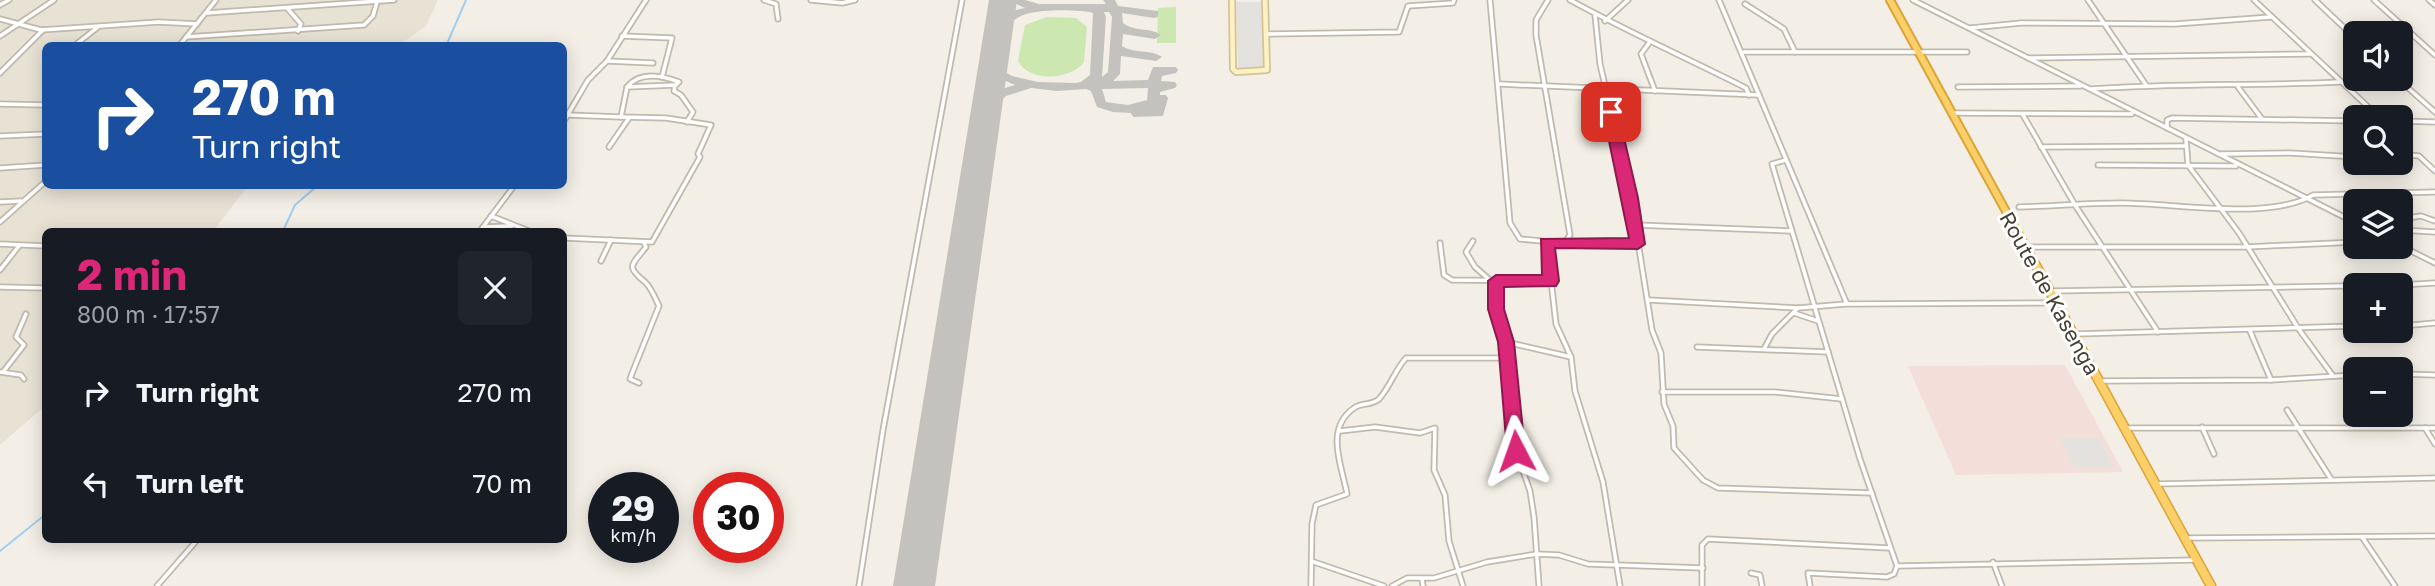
<!DOCTYPE html>
<html lang="en">
<head>
<meta charset="utf-8">
<style>
  body { margin:0; font-family:"Golos Text",sans-serif; background:#20242c; color:#f1f3f6; height:100vh; display:flex; flex-direction:column; font-size:26px; white-space:nowrap }
  * { box-sizing:border-box; margin:0 }
  p { font-size:23px; color:#9ea1a6 }
  .icon { flex:none; width:38px; height:38px; fill:none; stroke:currentColor; stroke-width:2; stroke-linecap:round; stroke-linejoin:round }
  .map { position:relative; flex:1; overflow:hidden }
  .side { position:absolute; left:42px; top:228px; width:525px; height:315px; display:flex; flex-direction:column; background:#171b24; border-radius:10px; box-shadow:0 4px 18px #0003 }
  .side>* { flex:none }
  .top-card { position:absolute; left:42px; top:42px; width:525px; height:147px; border-radius:10px; box-shadow:0 4px 18px #0003; background:#1a4fa0; color:#fff; overflow:hidden }
  .buttons { position:absolute; left:2343px; top:21px; display:grid; gap:14px }
  .buttons a { display:grid; place-items:center; width:70px; height:70px; border-radius:10px; background:#171b24; box-shadow:0 4px 18px #0003; font-size:35px }
  .speed { position:absolute; left:588px; top:472px; display:flex; gap:14px; font-size:35px; font-weight:700; text-align:center }
  .speed>* { display:grid; place-content:center; width:91px; height:91px; border-radius:50%; background:#171b24; box-shadow:0 4px 18px #0003; line-height:1 }
  .speed small { font-size:18px; font-weight:400 }
  .speed .limit { border:10px solid #d22; background:#fff; color:#111 }
  .pin { position:absolute; display:grid; place-items:center; width:60px; height:60px; color:#fff; margin:-30px; border-radius:14px; box-shadow:0 4px 10px #0006 }
  .me { position:absolute; width:77px; margin:-38px; rotate:356deg; stroke-linejoin:round; filter:drop-shadow(0 0 5px #0008) }
  .turn { display:flex; align-items:center; gap:24px; height:147px; padding:0 35px; font-size:32px }
  .turn .icon { width:91px; height:91px; stroke-width:2.5 }
  .turn b { display:block; font-size:49px; line-height:60px }
  .round { display:grid; place-items:center; flex:none; width:74px; height:74px; border-radius:10px; background:#20242c }
  .overview { display:flex; align-items:center; justify-content:space-between; height:119px; padding:0 35px }
  h1 { font-size:42px; font-weight:700; line-height:52px; color:#db2777 }
  ul { padding:0; list-style:none }
  li { display:flex; align-items:center; gap:21px; height:91px; padding:0 35px }
  li div { flex:1 }
  li b { display:block; font-size:26px }
  li em { font-style:normal }
  .map>svg:first-child { display:block }
  .residential { fill:#e7e2d4 }
  .medical { fill:#f3deda }
  .green { fill:#cce7af }
  .parking { fill:#e4e2de }
  .lines { fill:none; stroke-linecap:round; stroke-linejoin:round }
  .stream { stroke:#a3ceef; stroke-width:2 }
  .taxiway { fill:#c4c2be; fill-rule:evenodd }
  .runway { fill:#c4c2be; fill-rule:evenodd }
  .street-casing { stroke:#c1baac; stroke-width:7 }
  .secondary-casing { stroke:#d2c497; stroke-width:8 }
  .highway-far1-casing { stroke:#dba438; stroke-width:10 }
  .highway-casing { stroke:#dba438; stroke-width:11 }
  .street { stroke:#fff; stroke-width:3.5 }
  .secondary { stroke:#fef2c5; stroke-width:4.5 }
  .highway-far1 { stroke:#fccf69; stroke-width:6 }
  .highway { stroke:#fccf69; stroke-width:8 }
  .route { fill:#db2777; stroke:#8e194d; stroke-width:2 }
  .labels { text-anchor:middle; dominant-baseline:central; stroke-width:6; stroke-linejoin:round; paint-order:stroke }
  .street-label { font-size:21px; fill:#464036; stroke:#fff }
</style>
</head>
<body>
<div class="map">
<svg width="2435" height="586" viewBox="0 0 2435 586">
  <rect width="100%" height="100%" fill="#f3efe6"/>
  <polygon class="residential" points="0,0 438,0 426,26 399,45 46,46 46,186 248,186 213,231 46,231 45,406 0,445"/>
  <polygon class="medical" points="2065,365 2123,472 1956,475 1908,366"/>
  <g class="green">
    <polygon points="1176,7 1176,43 1157,43 1158,8"/>
    <path d="M 1047,17 L 1076,18 L 1087,27 L 1084,62 C 1071,80 1029,83 1018,61 L 1025,25 Z"/>
  </g>
  <g class="parking">
    <polygon points="1236,2 1261,2 1265,70 1238,70"/>
    <polygon points="2099,438 2114,467 2074,467 2060,438"/>
  </g>
  <g class="lines">
    <g class="stream">
      <polyline points="446,46 466,0"/>
      <polyline points="283,231 295,205 317,186"/>
      <polyline points="0,551 46,514"/>
    </g>
    <path class="taxiway" d="M 1007,0 L 1025,0 L 1039,4 L 1106,4 L 1103,0 L 1115,0 L 1118,6 L 1158,11 L 1158,17 L 1154,18 L 1122,13 L 1123,23 C 1134,32 1150,27 1161,35 L 1155,39 L 1123,34 L 1122,46 C 1134,54 1151,49 1162,57 L 1156,61 L 1121,56 L 1120,74 L 1113,81 L 1148,80 L 1153,67 L 1176,67 L 1178,70 L 1176,73 L 1162,76 L 1161,81 L 1175,82 L 1177,85 L 1175,88 L 1160,92 L 1160,95 L 1166,95 L 1168,98 L 1163,116 L 1133,117 L 1131,113 L 1113,112 L 1097,107 L 1091,91 L 1086,89 L 1057,91 L 1031,88 L 1006,96 L 990,112 L 982,112 L 980,109 L 982,106 L 998,90 L 1015,85 L 994,76 L 988,59 L 990,56 L 998,56 L 1003,71 L 1012,76 L 1038,82 L 1075,83 L 1081,82 L 1090,75 L 1093,13 C 1077,9 1033,9 1019,17 C 1009,22 1006,31 995,30 L 995,24 L 1011,11 L 1025,8 ZM 1104,12 L 1109,12 L 1112,17 L 1108,72 L 1102,77 L 1106,17 ZM 1148,88 L 1147,100 L 1128,105 L 1106,102 L 1102,89 Z"/>
    <polygon class="runway" points="989,0 1017,0 935,586 893,586"/>
    <g class="street-casing">
      <g id="street">
        <polyline points="764,0 776,4 778,19"/>
        <polyline points="811,0 842,3 855,0"/>
        <polyline points="1490,0 1510,223 1520,239 1542,241 1547,245 1556,324 1571,357 1575,391 1603,482 1620,586"/>
        <path d="M 1570,0 C 1628,32 1687,58 1746,88 L 1749,95"/>
        <polyline points="1719,0 1847,304 2053,303"/>
        <polyline points="1913,0 2356,223"/>
        <polyline points="2088,0 2146,85"/>
        <polyline points="2254,0 2379,117"/>
        <polyline points="2315,0 2356,39"/>
        <polyline points="2374,0 2435,55"/>
        <polyline points="2429,0 2435,5"/>
        <polyline points="1745,4 1784,29 1795,52"/>
        <polyline points="0,5 9,0"/>
        <polyline points="287,8 301,24 298,31"/>
        <polyline points="207,13 394,0"/>
        <polyline points="1595,15 1600,64 1631,198 1652,330 1661,353 1664,404 1673,426 1674,448 1703,480 1718,488 1872,493"/>
        <polyline points="0,19 41,30 159,22 197,24"/>
        <polyline points="1605,21 1628,0"/>
        <polyline points="1970,28 2021,23 2175,24 2271,17"/>
        <polyline points="1266,34 1399,32 1408,6 1453,3 1454,0"/>
        <polyline points="0,36 54,0"/>
        <polyline points="622,36 672,38 662,77"/>
        <polyline points="186,37 364,25 373,16 377,2"/>
        <polyline points="1649,43 1641,54 1655,91"/>
        <polyline points="74,46 98,27"/>
        <polyline points="179,46 216,0"/>
        <polyline points="1743,52 1967,52"/>
        <polyline points="2028,58 2311,54"/>
        <polyline points="607,61 653,63"/>
        <polyline points="0,73 43,30"/>
        <polyline points="2398,79 2435,112"/>
        <polyline points="1499,84 1759,95"/>
        <path d="M 627,87 C 640,71 661,75 679,82 L 676,85"/>
        <polyline points="1958,87 2081,86"/>
        <polyline points="2238,87 2262,119"/>
        <path d="M 2091,89 C 2174,83 2257,86 2340,82"/>
        <polyline points="0,104 46,105"/>
        <polyline points="1951,113 2132,114"/>
        <polyline points="568,115 621,117 627,87 675,85 674,91 681,95 693,112 687,122"/>
        <polyline points="2023,115 2075,205 2158,332"/>
        <polyline points="564,121 588,80 607,61 646,0"/>
        <polyline points="2401,121 2435,122"/>
        <polyline points="2167,128 2167,120 2172,118 2356,121"/>
        <polyline points="0,136 46,134"/>
        <polyline points="2186,139 2188,165 2239,233 2298,328 2333,376"/>
        <polyline points="609,147 629,118"/>
        <polyline points="2041,147 2186,146"/>
        <polyline points="2221,154 2290,153 2356,157"/>
        <polyline points="2401,154 2419,156 2435,171"/>
        <polyline points="1786,160 1772,164 1860,459 1897,566 1894,574 1887,577 1808,573 1810,586"/>
        <polyline points="2098,165 2236,166"/>
        <polyline points="0,168 46,165"/>
        <polyline points="0,202 21,201"/>
        <path d="M 2019,207 C 2053,206 2087,203 2122,203 C 2174,203 2269,221 2313,195 L 2435,192"/>
        <polyline points="491,216 529,231"/>
        <polyline points="2401,219 2421,216 2435,221"/>
        <polyline points="0,222 46,181"/>
        <polyline points="1636,225 1791,231"/>
        <polyline points="483,227 512,226"/>
        <polyline points="2401,230 2435,232"/>
        <polyline points="480,231 514,186"/>
        <polyline points="564,238 652,242 700,157 698,154 711,125 666,118 621,117"/>
        <polyline points="1473,241 1466,252 1475,267 1491,281"/>
        <polyline points="1567,242 1638,244"/>
        <polyline points="1440,243 1444,275 1452,280 1551,281"/>
        <polyline points="1547,243 1565,242 1570,235 1536,35 1536,20 1548,0"/>
        <polyline points="0,244 46,246"/>
        <polyline points="2401,246 2435,263"/>
        <polyline points="2025,247 2246,247 2356,242"/>
        <polyline points="601,261 611,240"/>
        <polyline points="0,270 19,246"/>
        <polyline points="1496,281 1496,309 1506,342 1516,451 1530,491 1534,517 1539,586"/>
        <polyline points="2401,285 2435,283"/>
        <polyline points="0,287 46,288"/>
        <polyline points="2051,291 2400,285"/>
        <polyline points="1649,300 1798,308 1846,304"/>
        <polyline points="1794,313 1818,321"/>
        <polyline points="2401,326 2435,323"/>
        <polyline points="2250,331 2271,380"/>
        <polyline points="2075,334 2356,326"/>
        <polyline points="1506,342 1571,357"/>
        <polyline points="1697,347 1828,352"/>
        <polyline points="1764,349 1772,334 1798,308"/>
        <polyline points="0,372 21,375 24,379"/>
        <polyline points="3,372 24,345 16,337 26,314"/>
        <polyline points="2401,374 2435,375"/>
        <polyline points="2099,381 2271,380 2356,375"/>
        <path d="M 639,383 L 630,379 L 631,376 L 659,306 C 655,298 651,287 645,282 C 625,266 632,265 646,247 L 644,243"/>
        <polyline points="1662,392 1775,392 1842,399"/>
        <polyline points="2287,410 2331,479"/>
        <polyline points="2202,427 2214,454"/>
        <polyline points="2126,428 2435,428"/>
        <polyline points="2425,428 2435,444"/>
        <polyline points="1340,431 1375,427 1420,433 1435,428 1434,470 1445,495 1449,541 1463,586"/>
        <polyline points="2157,484 2435,478"/>
        <polyline points="2362,537 2395,586"/>
        <polyline points="2187,538 2435,536"/>
        <polyline points="1314,562 1384,586"/>
        <polyline points="1993,562 2002,586"/>
        <polyline points="1898,566 2194,560"/>
        <polyline points="1751,573 1760,575 1762,586"/>
        <polyline points="1422,579 1423,586"/>
        <polyline points="157,586 198,539"/>
        <polyline points="859,586 883,430 962,0"/>
        <path d="M 1311,586 L 1312,524 L 1316,505 L 1347,494 C 1342,466 1324,429 1354,408 C 1362,402 1371,406 1379,399 C 1390,387 1395,370 1406,358 L 1508,358"/>
        <polyline points="1392,586 1407,578 1434,578 1487,562 1537,554 1559,555 1588,564 1703,568"/>
        <polyline points="1702,586 1702,545 1708,539 1889,548"/>
      </g>
    </g>
    <g class="secondary-casing">
      <polyline id="secondary" points="1232,0 1233,69 1236,72 1267,70 1265,0"/>
    </g>
    <g class="highway-far1-casing">
      <polyline id="highway-far1" points="1890,0 2036,266"/>
    </g>
    <g class="highway-casing">
      <polyline id="highway" points="2035,264 2211,586"/>
    </g>
    <use href="#street" class="street"/>
    <use href="#secondary" class="secondary"/>
    <use href="#highway-far1" class="highway-far1"/>
    <use href="#highway" class="highway"/>
  </g>
  <polygon class="route" points="1611,107 1618,112 1638,198 1645,244 1638,249 1555,248 1559,281 1556,286 1504,287 1504,309 1514,342 1525,451 1516,458 1507,451 1498,342 1488,309 1488,281 1496,275 1542,275 1541,239 1629,238 1603,112"/>
  <g class="labels">
    <g class="street-label">
      <text transform="translate(2050 293) rotate(61)">Route de Kasenga</text>
    </g>
  </g>
</svg>
<div class="buttons">
<a><svg class="icon" aria-label="sound" viewBox="0 0 24 24"><path d="M4 9h4l5-4v14l-5-4H4zM17 9q2 3 0 6"/></svg></a>
<a><svg class="icon" aria-label="search" viewBox="0 0 24 24"><circle cx="10" cy="10" r="6"/><path d="M15 15l6 6"/></svg></a>
<a><svg class="icon" aria-label="layers" viewBox="0 0 24 24"><path d="M12 4l9 5-9 5-9-5zM3 14l9 5 9-5"/></svg></a>
<a>+</a>
<a>−</a>
</div>
<div class="speed"><div>29<small>km/h</small></div><div class="limit">30</div></div>
<div class="pin" style="left:1611px;top:112px;background:#d93025"><svg class="icon" aria-label="arrive" viewBox="0 0 24 24"><path d="M6 21V4h12l-3 4 3 4H6"/></svg></div>
<svg class="me" style="left:1516px;top:451px" viewBox="-20 -20 40 40"><path d="M0-17L14 15 0 8-14 15z" fill="#db2777" stroke="#fff" stroke-width="4"/></svg>
<div class="top-card">
<div class="turn"><svg class="icon" aria-label="right" viewBox="0 0 24 24"><path d="M7 20v-9h11M14 6l5 5-5 5"/></svg><div><b>270 m</b>Turn right</div></div>
</div>
<section class="side">
<div class="overview"><div><h1>2 min</h1><p>800 m · 17:57</p></div><a class="round"><svg class="icon" aria-label="close" viewBox="0 0 24 24"><path d="M6 6l12 12M18 6L6 18"/></svg></a></div>
<ul>
<li><svg class="icon" aria-label="right" viewBox="0 0 24 24"><path d="M7 20v-9h11M14 6l5 5-5 5"/></svg><div><b>Turn right</b></div><em>270 m</em></li>
<li><svg class="icon" aria-label="left" viewBox="0 0 24 24"><path d="M17 20v-9H6M10 6l-5 5 5 5"/></svg><div><b>Turn left</b></div><em>70 m</em></li>
</ul>
</section>
</div>
</body>
</html>
